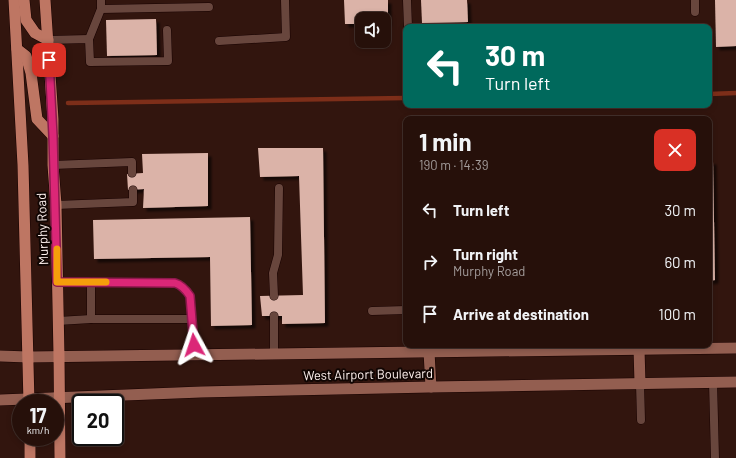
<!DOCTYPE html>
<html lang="en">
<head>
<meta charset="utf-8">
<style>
  body { margin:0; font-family:Barlow,sans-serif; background:#321e18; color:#f1f3f6; height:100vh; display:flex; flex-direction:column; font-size:15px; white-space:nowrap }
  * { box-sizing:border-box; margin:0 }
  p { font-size:13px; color:#a49d9c }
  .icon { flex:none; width:22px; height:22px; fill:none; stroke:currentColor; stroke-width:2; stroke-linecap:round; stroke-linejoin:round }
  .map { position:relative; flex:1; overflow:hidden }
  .side { position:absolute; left:403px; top:116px; width:309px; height:232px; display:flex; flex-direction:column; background:#26100a; border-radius:8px; box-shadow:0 2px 6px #0003,0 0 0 1px #42302b }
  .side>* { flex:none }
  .guide { position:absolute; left:403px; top:24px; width:309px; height:84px; border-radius:8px; box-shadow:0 2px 6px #0003,0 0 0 1px #42302b; background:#00695c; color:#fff; overflow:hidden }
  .buttons { position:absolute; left:355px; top:12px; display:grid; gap:8px }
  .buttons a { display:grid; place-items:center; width:36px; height:36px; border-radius:8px; background:#26100a; box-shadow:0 2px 6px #0003,0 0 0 1px #42302b; font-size:20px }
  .speed { position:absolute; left:12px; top:394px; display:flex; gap:8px; font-size:20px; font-weight:700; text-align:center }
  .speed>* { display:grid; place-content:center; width:52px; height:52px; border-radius:50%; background:#26100a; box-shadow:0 2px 6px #0003,0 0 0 1px #42302b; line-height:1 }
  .speed small { font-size:10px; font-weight:400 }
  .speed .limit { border:2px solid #111; border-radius:6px; background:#fff; color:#111 }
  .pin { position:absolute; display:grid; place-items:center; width:34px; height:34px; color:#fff; margin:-17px; border-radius:8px; box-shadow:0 2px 6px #0006 }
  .me { position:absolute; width:44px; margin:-22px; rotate:355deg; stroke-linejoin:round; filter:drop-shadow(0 0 3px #0008) }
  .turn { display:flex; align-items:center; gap:14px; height:84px; padding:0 16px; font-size:18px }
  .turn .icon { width:52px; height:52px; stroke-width:2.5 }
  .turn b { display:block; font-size:28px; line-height:34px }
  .round { display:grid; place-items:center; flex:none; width:42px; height:42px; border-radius:8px; background:#321e18 }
  .head { display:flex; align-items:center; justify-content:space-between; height:68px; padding:0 16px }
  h1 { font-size:24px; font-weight:700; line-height:30px }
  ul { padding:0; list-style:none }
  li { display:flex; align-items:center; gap:12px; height:52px; padding:0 16px }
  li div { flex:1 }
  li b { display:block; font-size:15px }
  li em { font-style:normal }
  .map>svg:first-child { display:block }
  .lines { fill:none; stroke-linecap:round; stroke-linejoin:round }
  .stream { stroke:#7d2e19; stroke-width:4.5 }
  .building { fill:#dbb3a8; filter:url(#shadow) }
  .service-casing { stroke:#180200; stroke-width:9 }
  .secondary-casing { stroke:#180200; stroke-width:12 }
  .primary-casing { stroke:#180200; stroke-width:12 }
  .service { stroke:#68463d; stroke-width:8 }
  .secondary { stroke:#935e50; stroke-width:11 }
  .primary { stroke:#be7663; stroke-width:11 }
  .route-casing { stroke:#8e194d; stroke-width:10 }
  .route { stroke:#db2777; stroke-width:7 }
  .slow { stroke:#f59e0b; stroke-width:7 }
  .labels { text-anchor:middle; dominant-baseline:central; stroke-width:4; stroke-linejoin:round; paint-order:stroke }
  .street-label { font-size:13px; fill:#fef1ee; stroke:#110603 }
</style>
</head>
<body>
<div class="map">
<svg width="736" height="458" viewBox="0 0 736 458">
  <defs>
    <filter id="shadow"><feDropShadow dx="3.5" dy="3.5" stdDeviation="1" flood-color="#0009"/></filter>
  </defs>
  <rect width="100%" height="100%" fill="#32150e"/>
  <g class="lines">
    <g class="stream">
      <polyline points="709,94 736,93"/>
      <polyline points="68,103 406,98"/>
    </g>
  </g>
  <g class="building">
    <polygon points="344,0 388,0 388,23 384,23 384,19 362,19 362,24 345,24"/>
    <polygon points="421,0 467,0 468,22 422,23"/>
    <polygon points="715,0 736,0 736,46 716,47"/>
    <polygon points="156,19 157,55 107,56 106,20"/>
    <polygon points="258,148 323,148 325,323 282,324 282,316 262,316 260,296 303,295 299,176 260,177"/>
    <polygon points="208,153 208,206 143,208 144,189 128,190 127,174 143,173 142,154"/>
    <polygon points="709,161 713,161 715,280 709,281"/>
    <polygon points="250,217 252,325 211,326 210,257 94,259 93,220"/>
  </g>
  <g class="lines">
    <g class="service-casing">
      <g id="service">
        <polyline points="407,0 408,27"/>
        <polyline points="695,0 695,12"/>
        <polyline points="101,9 209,7"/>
        <polyline points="89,39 101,9 101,0"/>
        <polyline points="48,40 89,39 90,62 168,61 167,30"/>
        <polyline points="219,41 286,37 285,0"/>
        <polyline points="53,165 132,162 132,173"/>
        <polyline points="56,205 133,202 133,190"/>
        <path d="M 57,282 L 175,283 C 182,285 186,290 190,296 L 194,345 L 201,355"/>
        <polyline points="91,282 91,319"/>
        <polyline points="274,296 273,273 278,255 279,188"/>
        <polyline points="372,311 406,310"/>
        <polyline points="274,316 274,354"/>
        <polyline points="58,321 91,319 192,319"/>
        <polyline points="713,382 715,458"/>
        <polyline points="640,383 641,420"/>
      </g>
    </g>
    <g class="secondary-casing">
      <g id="secondary">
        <polyline points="639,349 640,383"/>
        <polyline points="429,352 431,387"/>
        <polyline points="0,356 28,357 736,348"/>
        <polyline points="0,400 201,392 431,387 736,382"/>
      </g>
    </g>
    <g class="primary-casing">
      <g id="primary">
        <polyline points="14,0 23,165 29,403"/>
        <polyline points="24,0 26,20 35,33 48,40"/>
        <polyline points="45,0 53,119 53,165 56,205 59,356 60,458"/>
        <polyline points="17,49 26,56 31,73 37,119 53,136"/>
        <polyline points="30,437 30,458"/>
      </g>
    </g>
    <use href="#service" class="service"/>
    <use href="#secondary" class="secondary"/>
    <use href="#primary" class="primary"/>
  </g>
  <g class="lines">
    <g class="route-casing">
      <path id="route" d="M 49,60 L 53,136 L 57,282 L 175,283 C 182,285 186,290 190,296 L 194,345"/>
    </g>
    <use href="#route" class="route"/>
    <polyline class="slow" points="57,249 57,282 106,282"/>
  </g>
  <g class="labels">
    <g class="street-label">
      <text transform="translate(42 229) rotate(-92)">Murphy Road</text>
      <text transform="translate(368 374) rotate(-1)">West Airport Boulevard</text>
    </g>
  </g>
</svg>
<div class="buttons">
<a><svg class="icon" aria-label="sound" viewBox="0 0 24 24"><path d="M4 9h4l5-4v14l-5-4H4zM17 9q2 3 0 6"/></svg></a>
</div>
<div class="speed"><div>17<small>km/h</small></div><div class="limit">20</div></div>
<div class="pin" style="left:49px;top:60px;background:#d93025"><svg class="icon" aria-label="arrive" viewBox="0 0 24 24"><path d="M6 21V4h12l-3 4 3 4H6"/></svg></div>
<svg class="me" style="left:194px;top:345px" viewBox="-20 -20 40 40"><path d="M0-17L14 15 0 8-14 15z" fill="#db2777" stroke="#fff" stroke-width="4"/></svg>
<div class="guide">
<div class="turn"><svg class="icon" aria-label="left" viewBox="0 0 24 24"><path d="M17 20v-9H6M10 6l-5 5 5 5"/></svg><div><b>30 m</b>Turn left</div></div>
</div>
<section class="side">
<div class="head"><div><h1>1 min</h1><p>190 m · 14:39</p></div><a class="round" style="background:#d93025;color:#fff"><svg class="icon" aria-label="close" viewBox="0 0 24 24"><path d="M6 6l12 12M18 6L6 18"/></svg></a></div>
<ul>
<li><svg class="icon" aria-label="left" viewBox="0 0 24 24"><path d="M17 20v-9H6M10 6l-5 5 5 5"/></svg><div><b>Turn left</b></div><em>30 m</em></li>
<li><svg class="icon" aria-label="right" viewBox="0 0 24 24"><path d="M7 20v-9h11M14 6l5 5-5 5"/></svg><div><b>Turn right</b><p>Murphy Road</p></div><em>60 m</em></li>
<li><svg class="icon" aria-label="arrive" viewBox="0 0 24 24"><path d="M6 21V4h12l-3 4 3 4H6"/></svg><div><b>Arrive at destination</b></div><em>100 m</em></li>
</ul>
</section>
</div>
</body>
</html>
